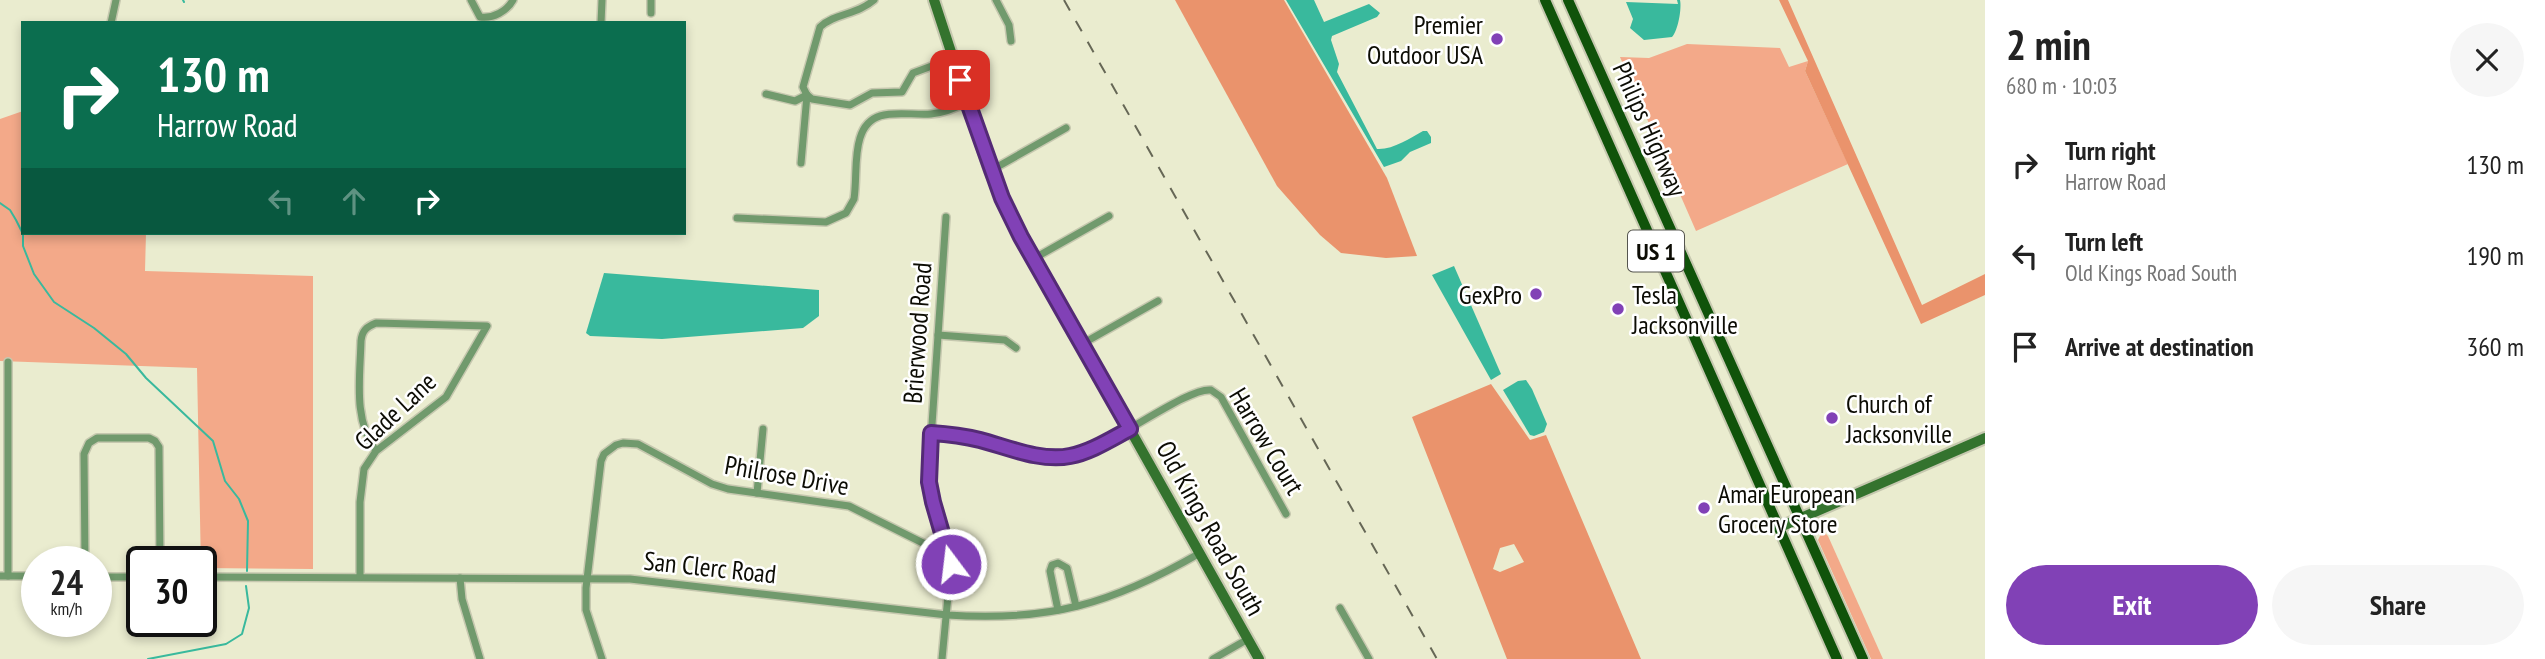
<!DOCTYPE html>
<html lang="en">
<head>
<meta charset="utf-8">
<style>
  body { margin:0; font-family:"PT Sans Narrow",sans-serif; background:#f6f6f6; color:#222; height:100vh; display:flex; flex-direction:column; font-size:26px; white-space:nowrap }
  * { box-sizing:border-box; margin:0 }
  p { font-size:23px; color:#767676 }
  .icon { flex:none; width:38px; height:38px; fill:none; stroke:currentColor; stroke-width:2; stroke-linecap:round; stroke-linejoin:round }
  .map { position:relative; flex:1; overflow:hidden }
  .sheet { display:flex; flex-direction:column; background:#fff; width:560px }
  .sheet>* { flex:none }
  .banner { position:absolute; left:21px; top:21px; width:665px; height:214px; border-radius:0px; box-shadow:0 4px 10px #0003; background:#0b6e4f; color:#fff; overflow:hidden }
  .speed { position:absolute; left:21px; top:546px; display:flex; gap:14px; font-size:35px; font-weight:700; text-align:center }
  .speed>* { display:grid; place-content:center; width:91px; height:91px; border-radius:50%; background:#fff; box-shadow:0 4px 10px #0003; line-height:1 }
  .speed small { font-size:18px; font-weight:400 }
  .speed .limit { border:4px solid #111; border-radius:10px; background:#fff; color:#111 }
  .pin { position:absolute; display:grid; place-items:center; width:60px; height:60px; color:#fff; margin:-30px; border-radius:14px; box-shadow:0 4px 10px #0006 }
  .me { position:absolute; width:77px; margin:-38px; rotate:345deg; stroke-linejoin:round; filter:drop-shadow(0 0 5px #0008) }
  .turn { display:flex; align-items:center; gap:24px; height:147px; padding:0 21px; font-size:32px }
  .turn .icon { width:91px; height:91px; stroke-width:2.5 }
  .turn b { display:block; font-size:49px; line-height:60px }
  .lanes { display:flex; align-items:center; height:66px; padding:0 21px; background:#0003; justify-content:center; gap:35px; direction:ltr }
  .lanes .off { opacity:.35 }
  .round { display:grid; place-items:center; flex:none; width:74px; height:74px; border-radius:37px; background:#f6f6f6 }
  .overview { display:flex; align-items:center; justify-content:space-between; height:119px; padding:0 21px }
  h1 { font-size:42px; font-weight:700; line-height:52px }
  .button { display:flex; gap:14px; margin-top:auto; padding:14px 21px }
  .button a { flex:1; height:80px; border-radius:42px; background:#8141b6; color:#fff; font-size:28px; font-weight:700; line-height:80px; text-align:center }
  .button a+a { background:#f6f6f6; color:#222 }
  ul { padding:0; list-style:none }
  li { display:flex; align-items:center; gap:21px; height:91px; padding:0 21px }
  li div { flex:1 }
  li b { display:block; font-size:26px }
  li em { font-style:normal }
  main { display:flex; flex:1; min-height:0 }
  .map>svg:first-child { display:block }
  .green { fill:#f3a989 }
  .forest { fill:#ea936c; fill-rule:evenodd }
  .water { fill:#39b99d }
  .lines { fill:none; stroke-linecap:round; stroke-linejoin:round }
  .stream { stroke:#39b99d; stroke-width:2 }
  .street-casing { stroke:#c6c8af; stroke-width:10 }
  .secondary-casing { stroke:#c6c8af; stroke-width:14 }
  .primary-casing { stroke:#c6c8af; stroke-width:14 }
  .street { stroke:#719a6d; stroke-width:7 }
  .secondary { stroke:#34732e; stroke-width:10 }
  .primary { stroke:#10530a; stroke-width:10 }
  .rail { stroke:#666756; stroke-width:2; stroke-dasharray:12 12; stroke-linecap:butt }
  .route-casing { stroke:#542a76; stroke-width:18 }
  .route { stroke:#8141b6; stroke-width:12 }
  .poi-dot { fill:#8141b6; stroke:#fff; stroke-width:2.5 }
  .labels { text-anchor:middle; dominant-baseline:central; stroke-width:5; stroke-linejoin:round; paint-order:stroke }
  .shield { fill:#fff; stroke:#55554f; stroke-width:2 }
  .shield-label { font-size:24px; font-weight:bold; fill:#0c0c04 }
  .poi-label { font-size:26px; fill:#0c0c04; stroke:#fff; text-anchor:start }
  .street-label { font-size:26px; fill:#0c0c04; stroke:#fff }
</style>
</head>
<body>
<main>
<div class="map">
<svg width="1985" height="659" viewBox="0 0 1985 659">
  <rect width="100%" height="100%" fill="#eaeccf"/>
  <g class="green">
    <polygon points="1687,44 1780,48 1789,67 1808,61 1805,71 1848,164 1696,231 1620,57 1649,58"/>
    <polygon points="23,111 23,233 146,233 145,271 313,276 313,569 201,568 197,368 0,361 0,119"/>
    <polygon points="1825,533 1828,536 1883,659 1871,659 1818,540 1821,534"/>
  </g>
  <g class="forest">
    <polygon points="1175,0 1284,0 1387,178 1417,256 1386,258 1341,253 1320,235 1277,186"/>
    <polygon points="1779,0 1788,0 1922,305 1985,274 1985,295 1921,324 1805,71 1808,61"/>
    <path d="M 1491,384 L 1530,440 L 1546,435 L 1641,659 L 1507,659 L 1412,417 ZM 1514,544 L 1524,562 L 1500,572 L 1493,569 L 1500,548 Z"/>
  </g>
  <g class="water">
    <path d="M 1286,0 L 1314,0 L 1324,22 L 1369,4 L 1380,13 L 1377,17 L 1332,36 L 1331,40 L 1339,64 L 1337,72 L 1377,149 C 1393,150 1410,138 1423,131 L 1427,131 L 1431,137 L 1431,143 L 1410,152 L 1401,161 L 1384,167 Z"/>
    <path d="M 1677,0 L 1680,0 C 1682,8 1678,31 1672,37 L 1644,40 L 1630,28 L 1633,19 L 1626,2 L 1678,4 Z"/>
    <polygon points="1454,266 1501,374 1491,380 1432,275"/>
    <polygon points="604,273 819,290 819,316 803,328 662,339 590,336 586,333"/>
    <polygon points="1526,380 1532,389 1547,424 1544,432 1534,436 1530,435 1503,390 1518,381"/>
  </g>
  <g class="lines">
    <g class="stream">
      <polyline points="183,0 184,2"/>
      <polyline points="0,203 10,210 16,220 23,234 23,246 34,274 54,302 94,328 126,354 146,378 213,441 225,481 239,499 248,521 247,571"/>
      <polyline points="148,659 226,644 242,634 249,608 246,586"/>
    </g>
    <g class="street-casing">
      <g id="street">
        <path d="M 471,0 L 480,17 C 493,19 507,11 513,0"/>
        <polyline points="651,0 651,13"/>
        <polyline points="996,0 1009,25 1011,41"/>
        <polyline points="111,23 116,0"/>
        <polyline points="601,23 602,0"/>
        <polyline points="766,94 795,101 807,95"/>
        <polyline points="807,95 812,99 850,105 872,93 902,92 913,73 953,58"/>
        <path d="M 801,163 L 807,95 L 803,87 L 820,27 C 835,13 857,15 874,0"/>
        <polyline points="990,171 1066,128"/>
        <path d="M 737,218 L 826,222 L 846,213 L 854,199 C 857,179 854,157 860,138 C 870,104 904,116 931,114 C 943,113 956,108 967,102"/>
        <polyline points="1033,259 1109,216"/>
        <polyline points="938,335 1005,340 1016,348"/>
        <polyline points="1082,344 1158,301"/>
        <polyline points="8,362 8,576"/>
        <path d="M 931,433 C 947,434 963,435 979,440 C 1007,447 1040,461 1070,456 C 1107,450 1186,387 1211,390 L 1221,397 L 1286,514"/>
        <polyline points="757,493 763,429"/>
        <polyline points="85,562 84,454 89,443 97,438 149,438 155,441 159,447 160,562"/>
        <polyline points="0,576 37,576"/>
        <polyline points="96,577 142,577"/>
        <path d="M 201,577 L 630,579 L 947,615 C 1049,622 1112,604 1200,553"/>
        <path d="M 360,577 L 360,502 L 364,469 L 376,451 L 446,397 L 487,326 L 376,323 C 366,327 362,331 361,341 C 360,378 353,420 376,451"/>
        <polyline points="460,578 462,599 480,659"/>
        <polyline points="1340,608 1369,659"/>
        <polyline points="1058,610 1050,571 1052,565 1058,563 1067,568 1076,606"/>
        <polyline points="602,659 586,610 586,588 601,461 604,454 616,445 623,443 638,444 712,484 728,489 849,506 949,556"/>
        <polyline points="942,659 951,564 933,502 929,469 946,217"/>
        <polyline points="1213,659 1248,639"/>
      </g>
    </g>
    <g class="secondary-casing">
      <g id="secondary">
        <polyline points="934,0 990,171 1018,230 1259,659"/>
        <polyline points="1778,528 1985,438"/>
      </g>
    </g>
    <g class="primary-casing">
      <g id="primary">
        <polyline points="1545,0 1837,659"/>
        <polyline points="1568,0 1863,659"/>
      </g>
    </g>
    <use href="#street" class="street"/>
    <use href="#secondary" class="secondary"/>
    <use href="#primary" class="primary"/>
    <polyline class="rail" points="1064,0 1437,659"/>
  </g>
  <g class="lines">
    <g class="route-casing">
      <path id="route" d="M 951,564 L 933,502 L 929,482 L 931,433 C 947,434 964,436 980,440 C 1007,447 1041,462 1070,456 C 1091,452 1111,439 1130,429 L 1021,237 L 1002,198 L 960,80"/>
    </g>
    <use href="#route" class="route"/>
  </g>
  <g class="poi-dot">
    <circle cx="1497" cy="39" r="7"/>
    <circle cx="1536" cy="294" r="7"/>
    <circle cx="1618" cy="309" r="7"/>
    <circle cx="1832" cy="418" r="7"/>
    <circle cx="1704" cy="508" r="7"/>
  </g>
  <g class="labels">
    <rect class="shield" x="1628" y="230.5" width="56" height="41" rx="5"/>
    <g class="shield-label">
      <text x="1656" y="251">US 1</text>
    </g>
    <g class="poi-label">
      <text x="1483" y="24" text-anchor="end">Premier<tspan x="1483" dy="30">Outdoor USA</tspan></text>
      <text x="1522" y="294" text-anchor="end">GexPro</text>
      <text x="1632" y="294">Tesla<tspan x="1632" dy="30">Jacksonville</tspan></text>
      <text x="1846" y="403">Church of<tspan x="1846" dy="30">Jacksonville</tspan></text>
      <text x="1718" y="493">Amar European<tspan x="1718" dy="30">Grocery Store</tspan></text>
    </g>
    <g class="street-label">
      <text transform="translate(1650 129) rotate(66)">Philips Highway</text>
      <text transform="translate(917 333) rotate(-86)">Brierwood Road</text>
      <text transform="translate(395 411) rotate(-43)">Glade Lane</text>
      <text transform="translate(1267 441) rotate(59)">Harrow Court</text>
      <text transform="translate(787 475) rotate(10)">Philrose Drive</text>
      <text transform="translate(1211 528) rotate(61)">Old Kings Road South</text>
      <text transform="translate(710 567) rotate(6)">San Clerc Road</text>
    </g>
  </g>
</svg>
<div class="speed"><div>24<small>km/h</small></div><div class="limit">30</div></div>
<div class="pin" style="left:960px;top:80px;background:#d93025"><svg class="icon" aria-label="arrive" viewBox="0 0 24 24"><path d="M6 21V4h12l-3 4 3 4H6"/></svg></div>
<svg class="me" style="left:951px;top:564px" viewBox="-20 -20 40 40"><circle r="17" fill="#8141b6" stroke="#fff" stroke-width="3"/><path d="M0-11L8 9 0 5-8 9z" fill="#fff"/></svg>
<div class="banner">
<div class="turn"><svg class="icon" aria-label="right" viewBox="0 0 24 24"><path d="M7 20v-9h11M14 6l5 5-5 5"/></svg><div><b>130 m</b>Harrow Road</div></div>
<div class="lanes"><svg class="icon off" aria-label="left" viewBox="0 0 24 24"><path d="M17 20v-9H6M10 6l-5 5 5 5"/></svg><svg class="icon off" aria-label="ahead" viewBox="0 0 24 24"><path d="M12 20V5M6 11l6-6 6 6"/></svg><svg class="icon" aria-label="right" viewBox="0 0 24 24"><path d="M7 20v-9h11M14 6l5 5-5 5"/></svg></div>
</div>
</div>
<section class="sheet">
<div class="overview"><div><h1>2 min</h1><p>680 m · 10:03</p></div><a class="round"><svg class="icon" aria-label="close" viewBox="0 0 24 24"><path d="M6 6l12 12M18 6L6 18"/></svg></a></div>
<ul>
<li><svg class="icon" aria-label="right" viewBox="0 0 24 24"><path d="M7 20v-9h11M14 6l5 5-5 5"/></svg><div><b>Turn right</b><p>Harrow Road</p></div><em>130 m</em></li>
<li><svg class="icon" aria-label="left" viewBox="0 0 24 24"><path d="M17 20v-9H6M10 6l-5 5 5 5"/></svg><div><b>Turn left</b><p>Old Kings Road South</p></div><em>190 m</em></li>
<li><svg class="icon" aria-label="arrive" viewBox="0 0 24 24"><path d="M6 21V4h12l-3 4 3 4H6"/></svg><div><b>Arrive at destination</b></div><em>360 m</em></li>
</ul>
<div class="button"><a>Exit</a><a>Share</a></div>
</section>
</main>
</body>
</html>
